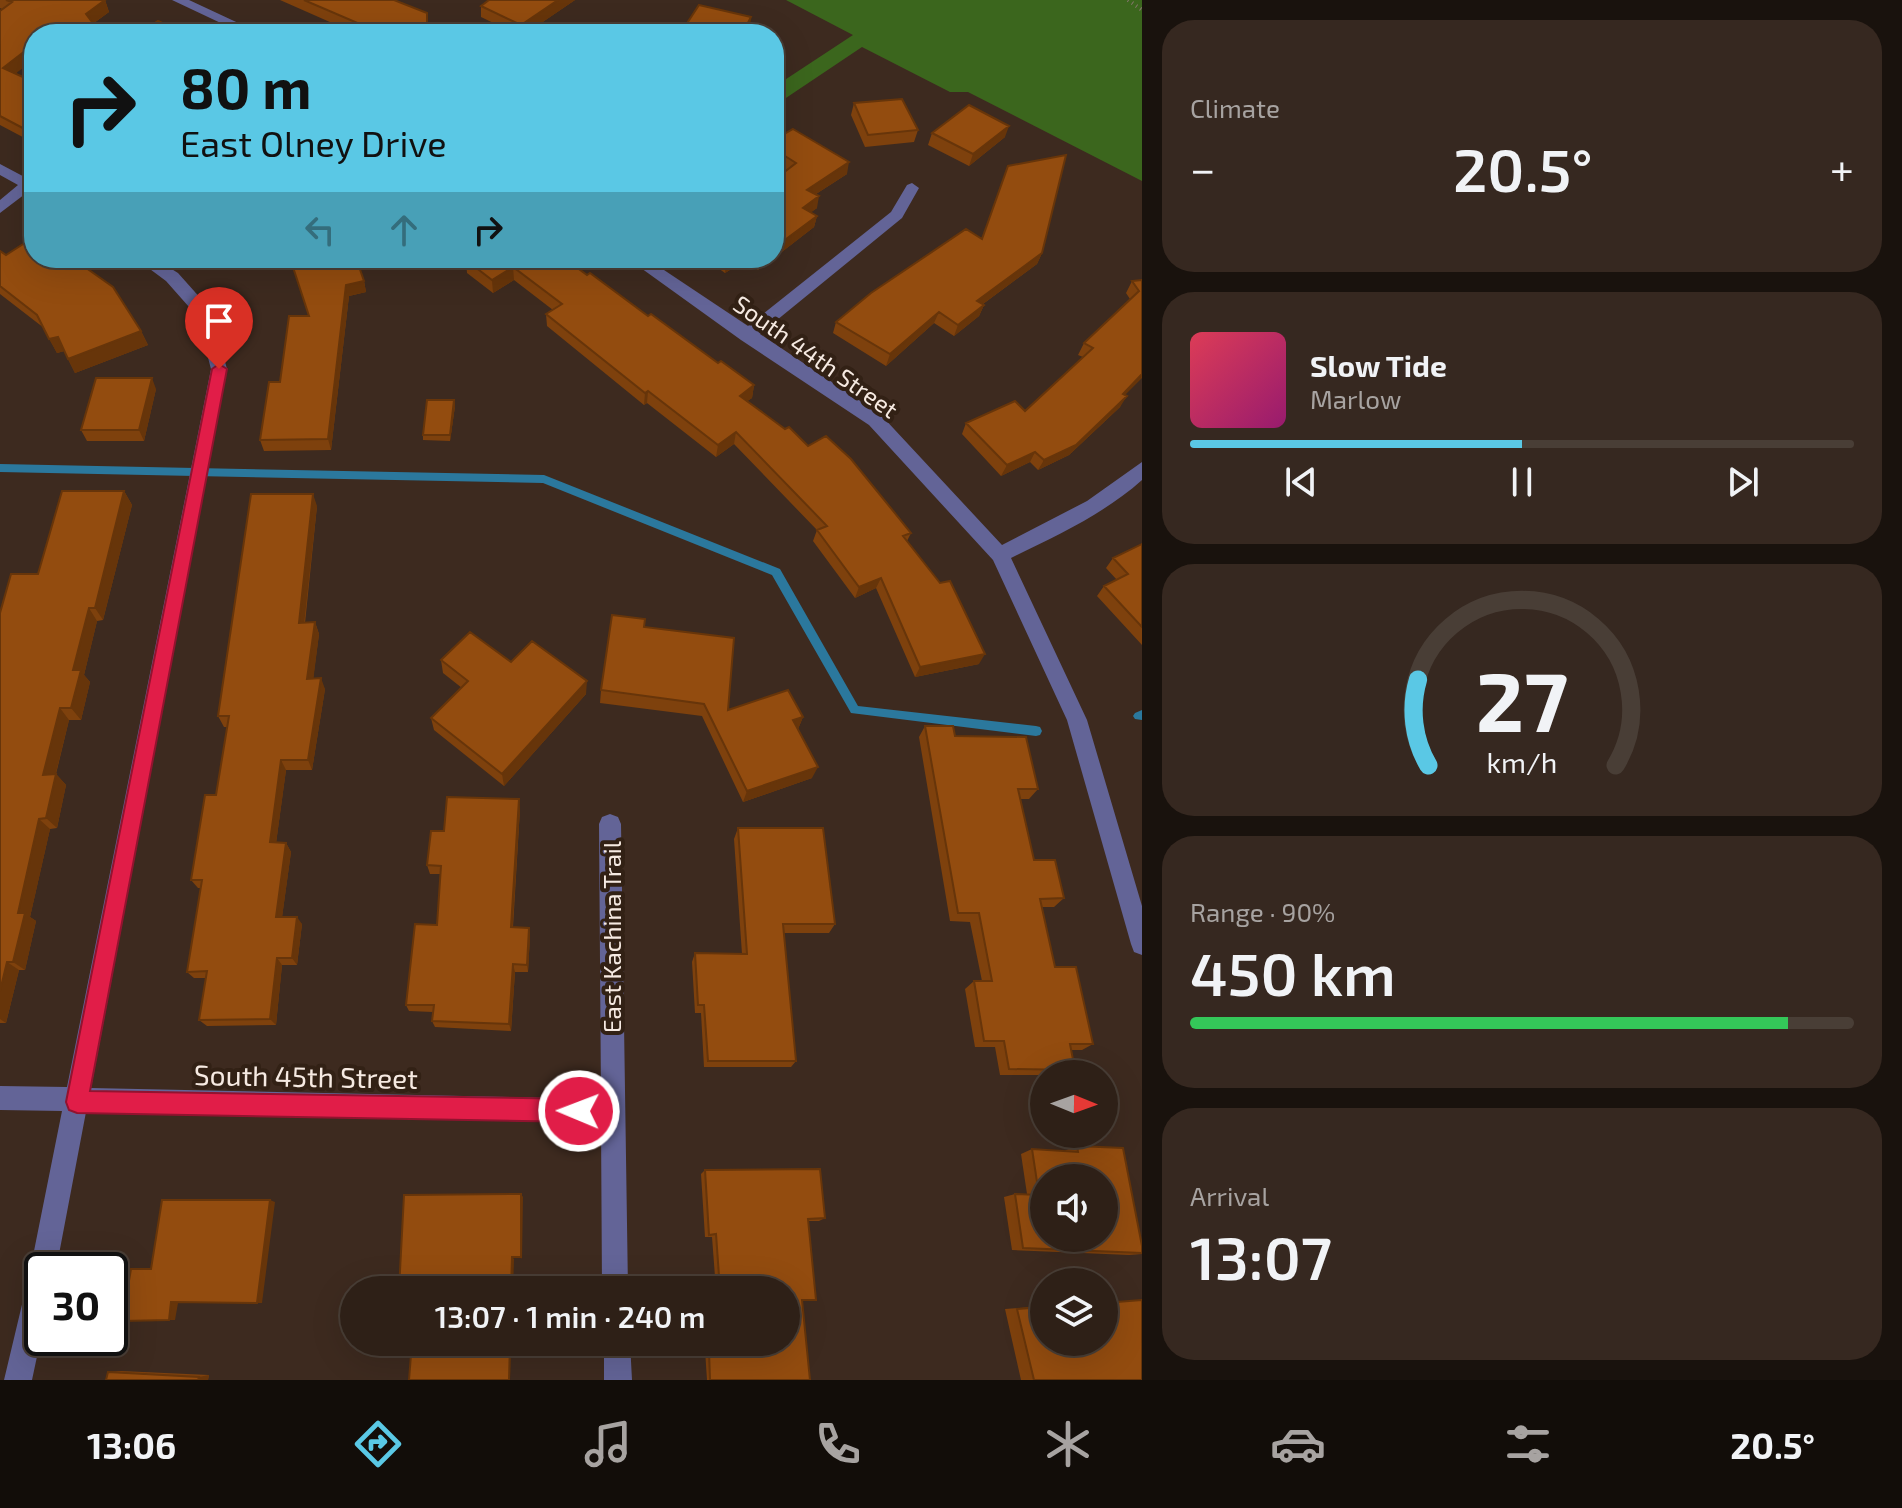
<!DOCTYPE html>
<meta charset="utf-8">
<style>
:root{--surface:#2e2017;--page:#362820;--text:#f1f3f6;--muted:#a7a3a1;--line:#493e36;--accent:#5ac8e5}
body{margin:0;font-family:"Exo 2",sans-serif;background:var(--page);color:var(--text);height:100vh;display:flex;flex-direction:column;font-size:30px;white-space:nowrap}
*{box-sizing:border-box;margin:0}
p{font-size:26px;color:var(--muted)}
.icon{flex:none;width:44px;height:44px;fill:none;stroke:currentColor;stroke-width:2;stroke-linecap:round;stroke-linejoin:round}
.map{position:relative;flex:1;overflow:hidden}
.side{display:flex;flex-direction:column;gap:20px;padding:20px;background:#19120d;width:760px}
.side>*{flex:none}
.hud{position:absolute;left:24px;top:24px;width:760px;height:244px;border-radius:32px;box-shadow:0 8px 32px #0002,0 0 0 2px var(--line);background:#5ac8e5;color:#111;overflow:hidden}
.needle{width:52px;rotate:91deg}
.controls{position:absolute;left:1030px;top:1060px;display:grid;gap:16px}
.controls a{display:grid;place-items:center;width:88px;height:88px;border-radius:50%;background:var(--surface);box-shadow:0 8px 32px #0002,0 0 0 2px var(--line);font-size:40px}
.speed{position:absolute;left:24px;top:1252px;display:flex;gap:16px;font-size:40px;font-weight:700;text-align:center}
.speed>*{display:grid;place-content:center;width:104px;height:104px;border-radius:50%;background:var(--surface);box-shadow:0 8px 32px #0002,0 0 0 2px var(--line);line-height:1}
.speed .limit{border:4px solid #111;border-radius:12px;background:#fff;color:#111}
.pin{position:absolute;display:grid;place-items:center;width:68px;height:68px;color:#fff;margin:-82px -34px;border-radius:50% 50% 50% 0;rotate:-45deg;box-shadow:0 0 8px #0007}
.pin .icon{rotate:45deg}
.me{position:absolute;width:88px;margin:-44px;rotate:271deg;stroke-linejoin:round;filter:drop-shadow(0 0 6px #0008)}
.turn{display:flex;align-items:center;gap:28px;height:168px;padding:0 24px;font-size:36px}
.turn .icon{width:104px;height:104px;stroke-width:2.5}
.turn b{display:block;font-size:56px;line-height:68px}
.lanes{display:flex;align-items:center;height:76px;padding:0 24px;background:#0003;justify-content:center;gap:40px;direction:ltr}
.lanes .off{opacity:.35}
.big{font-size:60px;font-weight:600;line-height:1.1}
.side .tile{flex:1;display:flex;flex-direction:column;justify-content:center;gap:12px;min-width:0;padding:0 28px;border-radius:32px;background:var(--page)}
.side .dial{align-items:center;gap:0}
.dial svg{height:208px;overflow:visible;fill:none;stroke:var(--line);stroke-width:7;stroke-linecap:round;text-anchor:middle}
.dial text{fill:var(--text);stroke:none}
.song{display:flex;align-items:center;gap:24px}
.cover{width:96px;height:96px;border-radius:12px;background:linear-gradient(135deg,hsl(350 70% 55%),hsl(320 70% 35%))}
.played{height:8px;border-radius:4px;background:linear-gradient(90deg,var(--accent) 50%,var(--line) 50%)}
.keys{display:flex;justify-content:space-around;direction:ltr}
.heat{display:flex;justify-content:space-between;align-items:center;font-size:44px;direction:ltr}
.charge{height:12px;border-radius:6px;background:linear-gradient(90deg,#34c759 90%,var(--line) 0)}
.trip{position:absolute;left:340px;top:1276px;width:460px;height:80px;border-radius:40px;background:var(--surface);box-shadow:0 8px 32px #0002,0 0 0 2px var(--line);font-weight:600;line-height:80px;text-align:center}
.tabs{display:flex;height:128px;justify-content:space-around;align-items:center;background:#120d09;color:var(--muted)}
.tabs .icon{width:56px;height:56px}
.tabs .on{color:var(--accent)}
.tabs b{font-size:36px;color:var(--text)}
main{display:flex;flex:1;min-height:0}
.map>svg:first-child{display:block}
.green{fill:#3b661d}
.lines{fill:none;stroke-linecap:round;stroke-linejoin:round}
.stream{fill:#2b789d;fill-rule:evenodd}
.path{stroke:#85756b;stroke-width:4;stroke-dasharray:1 4;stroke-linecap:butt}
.street{fill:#636497;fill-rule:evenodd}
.wall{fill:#7e410d}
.shaded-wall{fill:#67350a}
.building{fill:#934c0f;stroke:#67350a;stroke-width:2;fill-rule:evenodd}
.route{fill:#e11d48;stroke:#92132f;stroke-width:2}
.labels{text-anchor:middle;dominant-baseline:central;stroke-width:8;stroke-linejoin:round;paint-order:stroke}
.street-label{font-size:24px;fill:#f6eae2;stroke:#322115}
.near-street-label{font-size:28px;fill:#f6eae2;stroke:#322115}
</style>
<main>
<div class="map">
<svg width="1142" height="1380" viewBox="0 0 1142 1380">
<rect width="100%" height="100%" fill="#3d2a1f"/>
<!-- green -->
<path class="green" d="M786 0H1142V181L968 92H950L862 47 774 106V87L853 35Z"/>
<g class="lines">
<!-- stream -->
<path class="stream" d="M0 464 544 475 780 569 858 706 1036 726 1040 727 1042 731 1040 735 1036 736 851 713 772 575 543 483 0 472Z
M1142 710V720L1135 719 1133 716 1135 713Z"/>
<!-- path -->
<path class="path" d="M1128 0 1142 10"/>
<!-- street -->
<path class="street" d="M172 0H189L262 34H244Z
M615 26H625V34H611Z
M0 164 34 182V193L29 191 0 213V200L18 185 0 175Z
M912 183 919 188 902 218 760 334 881 415 1002 545 1087 501 1142 462V480C1104 514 1056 536 1011 558L1087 720 1142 906V955L1134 952 1131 944 1067 720 993 560 869 425 741 340 627 258H646L748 326 891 212 907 185Z
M135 258H154L178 273 211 310 227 369 91 1088 601 1099 599 824 602 817 610 814 618 817 621 824 628 1290H602L601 1123 86 1112 56 1270H42V1333L32 1380H4L30 1271 62 1111 0 1110V1086L67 1087 211 369 197 316 166 281Z
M604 1342H630L632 1380H604Z"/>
</g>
<!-- wall -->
<path class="wall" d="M0 0H105L109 12 94 23 101 34H34L16 74 34 82V143L0 125V11L2 9 0 8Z
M280 0H394L427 13 428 34H357Z
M575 0 525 34H516L481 17V6Z
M854 103 918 130 914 142 865 147 851 115Z
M932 133 1005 137 969 166 928 145Z
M774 140 847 174 816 194 817 208 811 212 817 216 814 227 774 258V180L787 170 774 162Z
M982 239 1042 253 1037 264 983 304 984 305 979 316 954 336 934 323 886 366 833 333 836 322Z
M0 251 141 331 148 345 75 373 64 351 57 353 44 328 0 294Z
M290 258H356L364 281 366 292 349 296 331 450 264 451 260 440 280 382 309 316Z
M704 258H774L758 270 744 261 725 273Z
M466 260 587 275 718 363 754 385 752 398 747 401 808 446 911 533 907 541 979 664 915 677 876 588 855 598 813 541 817 530 734 444 716 457 647 403 644 405 547 326 546 314 553 310 514 280 493 293 467 273Z
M1142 280 1125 395 1120 407 1069 455 1038 470 1030 462 1001 476 962 434 966 423 1025 411 1083 357 1078 355 1084 343 1130 299 1126 293 1132 281Z
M156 389 144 441H87L81 430Z
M454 400 455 406 450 441 423 440V435Z
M124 491 132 505 103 620 97 621 84 675 90 682 81 720H69L56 774 66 785 57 828 50 829 30 917 36 921 25 970H19L6 1023H0V613Z
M317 506 305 623 315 622 319 634 313 679 325 689 312 770H286L276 843H286L291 852 282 917 302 924 297 965H282L276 1025 207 1026 199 1020 206 978H194L187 972 201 888H198L191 880 216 795 228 727H224L218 716Z
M1142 544V645L1097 596 1104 586 1117 580 1106 568 1113 558Z
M644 627 728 710 803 717 798 729 812 778 743 802 702 716 600 703 601 690Z
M441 660 511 662 586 694 504 786 434 730 431 718 462 688 443 673Z
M925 726 955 736 1038 789 1029 799H1020L1034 860 1064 898 1054 907H1042L1055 967 1093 1044 1082 1050H1071L1075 1070 1067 1074H1044V1075H1000L995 1047H975L965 989 974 981H982L970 922 950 921 919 737Z
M520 809 513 927 529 928 530 936 528 972H515L511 1031 435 1027 432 1021 433 1012 409 1011 406 1005 437 925 441 874H430L427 865 444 831Z
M738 828 835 924 829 933H784L796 1061 791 1067H704L701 1013H695L692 962 695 953 742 954 734 839Z
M1077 1146 1142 1254 1129 1255 1012 1250 1004 1197 1015 1194H1027L1021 1154 1032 1149 1064 1151Z
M705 1170 825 1218 819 1221H808L816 1300 802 1301 810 1380H707L705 1350H720L719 1342H786V1290H716L712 1237H705L701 1174Z
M1044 1306 1142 1380H1021L1005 1309Z
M121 1371 209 1375 208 1380H106L108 1372Z"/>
<!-- shaded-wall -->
<path class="shaded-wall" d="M105 0 109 12 91 25 86 14Z
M558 0H575L525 34H521V25Z
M427 13 428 34H420Z
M751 17 750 29 747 34H742Z
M34 44V60L8 79 3 68Z
M1009 126 1005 137 969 166 973 154Z
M849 162 847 174 805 201 807 190Z
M819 196 817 208 801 220 803 208Z
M817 216 814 227 774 258V248Z
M1042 253 1037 264 972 312 977 301Z
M732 258H744V261L725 273 726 261Z
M761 258H774L758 270Z
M513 267 514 280 493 293 492 280Z
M364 281 366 292 349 296 331 450 328 439 346 285Z
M984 305 979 316 954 336 958 325Z
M939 312 934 323 886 366 890 354Z
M141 331 148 345 75 373 68 359Z
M58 337 65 351 57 353 49 339Z
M1142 374V378L1116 404 1123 394Z
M152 378 156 389 144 441 139 430Z
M754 385 752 398 738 408 740 396Z
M648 391 647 403 644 405 645 393Z
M1127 396 1120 407 1069 455 1038 470 1044 460Z
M454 400 455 406 450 441V435Z
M736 432 734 444 716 457 718 445Z
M1035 452 1030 462 1001 476 1007 465Z
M124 491 132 505 103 620 95 608Z
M313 494 317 506 303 634 299 623Z
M881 578 876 588 855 598 859 587Z
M89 608 97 621 84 675 90 682 81 720 71 708 73 670Z
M315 622 319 634 312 690 307 679Z
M985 654 979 664 915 677 920 667Z
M321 678 325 689 312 770 308 760Z
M587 681 586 694 504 786 502 774Z
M60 708 69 720 53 785 43 775Z
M803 717 798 729 793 720Z
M281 760 286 770 275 851 270 842Z
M818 767 812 778 743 802 747 791Z
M56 774 66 785 57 828 46 818Z
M519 799 520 809 512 935 511 927Z
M39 819 50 829 30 917 36 921 25 970 13 962 18 913Z
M286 843 291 852 281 925 276 917Z
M297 917 302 924 297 965 292 958Z
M529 928 530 936 528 972 527 965Z
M277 958 282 965 276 1025 270 1019Z
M7 962 19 970 6 1023 0 1019V991Z
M513 964 515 972 511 1031 509 1024Z
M521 1194 523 1197 522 1259 521 1257Z
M270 1200 275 1202 262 1303H257Z
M512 1257 514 1259 513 1290H511Z
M171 1302 178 1303 175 1320H169Z
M510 1342H511L510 1380H509Z
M209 1375 208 1380H198L199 1377Z"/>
<!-- building -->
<path class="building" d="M6 0H105L86 14 101 34H70L54 29 48 34H34V44L3 68 34 82V134L0 116V11L12 2Z
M304 0H394L427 13V29L420 34H383Z
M489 0H558L521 25 481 6Z
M699 5 751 17 742 34H680Z
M158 21 186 34H138Z
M902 99 918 130 868 135 854 103Z
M969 105 1009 126 973 154 932 133Z
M793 129 849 162 807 190 819 196 803 208 817 216 774 248V180L796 163 774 149V140Z
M1066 155 1042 253 977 301 984 305 958 325 939 312 890 354 836 322 871 293 966 229 982 239 1008 166Z
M34 237V258H72L113 287 141 331 68 359 58 337 49 339 37 315 0 286V251L6 255Z
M290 258H356L364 281 346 285 328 439 260 440 269 382H280L289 316H309Z
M470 258H564L587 275 590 273 648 316 651 314 718 363 721 361 754 385 740 396 785 429 789 427 808 446 826 436 851 459 911 533 903 536 940 583 950 581 985 654 920 667 881 578 859 587 817 530 827 526 736 432 718 445 648 391 645 393 546 314 562 304 513 267 492 280 466 260Z
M1142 280V374L1123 394 1127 396 1076 445 1044 460 1035 452 1007 465 966 423 1015 401 1025 411 1093 348 1084 343 1139 291 1132 281Z
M96 378H152L139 430H81Z
M427 400H454L450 435H423Z
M62 491H124L95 608H89L73 670H81L71 708H60L43 775 56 774 46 818 39 819 18 913H25L13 962H7L0 991V613L11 574H38Z
M251 494H313L299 623 315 622 307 679 321 678 308 760H281L270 842 286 843 276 917H297L292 958H277L270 1019 199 1020 207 971 187 972 202 880H191L205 795H216L229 716H218Z
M1142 544V627L1104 586 1128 574 1113 558Z
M612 615 645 619 644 627 734 638 728 710 788 690 803 717 793 720 818 767 747 791 704 704 601 690Z
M470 632 511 662 532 641 587 681 502 774 431 718 468 681 441 660Z
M925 726H953L955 736 1026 737 1038 789H1018L1034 860H1055L1064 898 1040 899 1055 967H1076L1093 1044H1070L1075 1070 1009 1069 1004 1041H984L974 981H992L979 913H958Z
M447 797 519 799 511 927 529 928 527 965 513 964 509 1024 432 1021 434 1005H406L415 924 437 925 441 866 427 865 431 831H444Z
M738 828H823L835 924H783L796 1061H708L704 1005H698L695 953 747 954Z
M1077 1146 1123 1148 1142 1246V1253L1023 1248 1015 1194 1039 1195 1032 1149 1078 1152ZM1044 1178H1104V1238H1044Z
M820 1169 825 1218 808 1219 816 1300H802L810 1380H710L709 1351H724L723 1342H786V1290H720L716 1234 709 1235 705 1170Z
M521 1194V1257H512L511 1290H399L404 1195Z
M162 1200H270L257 1303 171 1302 169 1320 122 1321 131 1269H151Z
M1142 1300V1380H1034L1017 1309 1044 1307V1342H1104V1303Z
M412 1342H510L509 1380H409Z
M108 1372 199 1377 198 1380H106Z"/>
<!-- route -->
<path class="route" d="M219 364 227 369 90 1091 579 1099 587 1103 591 1111 587 1118 579 1122 77 1113 69 1110 66 1102 212 369Z"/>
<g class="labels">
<!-- street labels -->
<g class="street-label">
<text transform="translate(816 356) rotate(35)">South 44th Street</text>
<text transform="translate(611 937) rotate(-90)">East Kachina Trail</text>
</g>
<!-- near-street labels -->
<g class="near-street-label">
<text transform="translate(306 1076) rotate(1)">South 45th Street</text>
</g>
</g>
</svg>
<div class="controls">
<a><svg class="needle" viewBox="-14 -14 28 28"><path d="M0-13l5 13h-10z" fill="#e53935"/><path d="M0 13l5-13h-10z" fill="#a7a3a1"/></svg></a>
<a><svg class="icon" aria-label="sound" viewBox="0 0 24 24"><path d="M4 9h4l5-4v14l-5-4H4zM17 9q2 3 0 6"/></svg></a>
<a><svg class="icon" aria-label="layers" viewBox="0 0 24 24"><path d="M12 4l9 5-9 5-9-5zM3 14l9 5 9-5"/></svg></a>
</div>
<div class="speed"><div class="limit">30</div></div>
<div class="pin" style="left:219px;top:369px;background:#d93025"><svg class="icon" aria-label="arrive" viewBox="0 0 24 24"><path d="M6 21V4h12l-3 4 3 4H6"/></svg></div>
<svg class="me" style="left:579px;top:1111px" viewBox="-20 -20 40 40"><circle r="17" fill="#e11d48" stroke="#fff" stroke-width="3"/><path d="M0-11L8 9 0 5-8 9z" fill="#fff"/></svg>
<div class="trip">13:07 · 1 min · 240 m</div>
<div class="hud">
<div class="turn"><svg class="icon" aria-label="right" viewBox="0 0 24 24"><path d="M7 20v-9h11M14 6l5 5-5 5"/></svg><div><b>80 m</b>East Olney Drive</div></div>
<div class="lanes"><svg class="icon off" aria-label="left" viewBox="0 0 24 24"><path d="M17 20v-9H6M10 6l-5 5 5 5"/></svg><svg class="icon off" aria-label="ahead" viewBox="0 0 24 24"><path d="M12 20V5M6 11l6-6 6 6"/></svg><svg class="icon" aria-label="right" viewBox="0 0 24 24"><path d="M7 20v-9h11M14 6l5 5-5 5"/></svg></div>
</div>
</div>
<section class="side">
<div class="tile"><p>Climate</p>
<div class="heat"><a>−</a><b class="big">20.5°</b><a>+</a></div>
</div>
<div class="tile">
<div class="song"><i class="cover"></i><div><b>Slow Tide</b><p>Marlow</p></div></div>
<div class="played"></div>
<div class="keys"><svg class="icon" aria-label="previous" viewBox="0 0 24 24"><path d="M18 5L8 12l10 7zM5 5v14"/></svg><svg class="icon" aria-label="pause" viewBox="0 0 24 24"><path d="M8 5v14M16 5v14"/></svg><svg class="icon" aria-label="next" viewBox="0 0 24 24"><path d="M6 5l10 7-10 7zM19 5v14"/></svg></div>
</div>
<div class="tile dial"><svg viewBox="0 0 100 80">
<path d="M14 69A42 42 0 1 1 86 69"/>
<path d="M14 69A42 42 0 0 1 10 36" stroke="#5ac8e5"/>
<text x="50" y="56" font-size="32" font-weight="700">27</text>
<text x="50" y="72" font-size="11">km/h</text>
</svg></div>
<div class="tile"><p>Range · 90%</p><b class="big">450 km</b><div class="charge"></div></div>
<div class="tile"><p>Arrival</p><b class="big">13:07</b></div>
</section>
</main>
<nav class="tabs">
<b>13:06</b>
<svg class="icon on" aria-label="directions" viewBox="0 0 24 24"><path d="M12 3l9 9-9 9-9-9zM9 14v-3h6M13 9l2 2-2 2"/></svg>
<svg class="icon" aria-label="music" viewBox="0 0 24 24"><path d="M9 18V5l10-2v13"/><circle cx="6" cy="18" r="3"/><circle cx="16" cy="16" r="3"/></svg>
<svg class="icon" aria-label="phone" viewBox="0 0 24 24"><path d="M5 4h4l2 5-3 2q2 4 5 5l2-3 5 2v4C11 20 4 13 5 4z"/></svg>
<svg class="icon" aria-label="climate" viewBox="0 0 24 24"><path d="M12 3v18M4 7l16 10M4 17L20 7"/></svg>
<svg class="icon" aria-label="car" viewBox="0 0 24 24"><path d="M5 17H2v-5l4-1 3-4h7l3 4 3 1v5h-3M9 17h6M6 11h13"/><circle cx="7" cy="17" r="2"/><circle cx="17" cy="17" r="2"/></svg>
<svg class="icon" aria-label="filters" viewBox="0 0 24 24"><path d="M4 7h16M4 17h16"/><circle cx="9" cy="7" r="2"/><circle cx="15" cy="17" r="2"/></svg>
<b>20.5°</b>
</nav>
